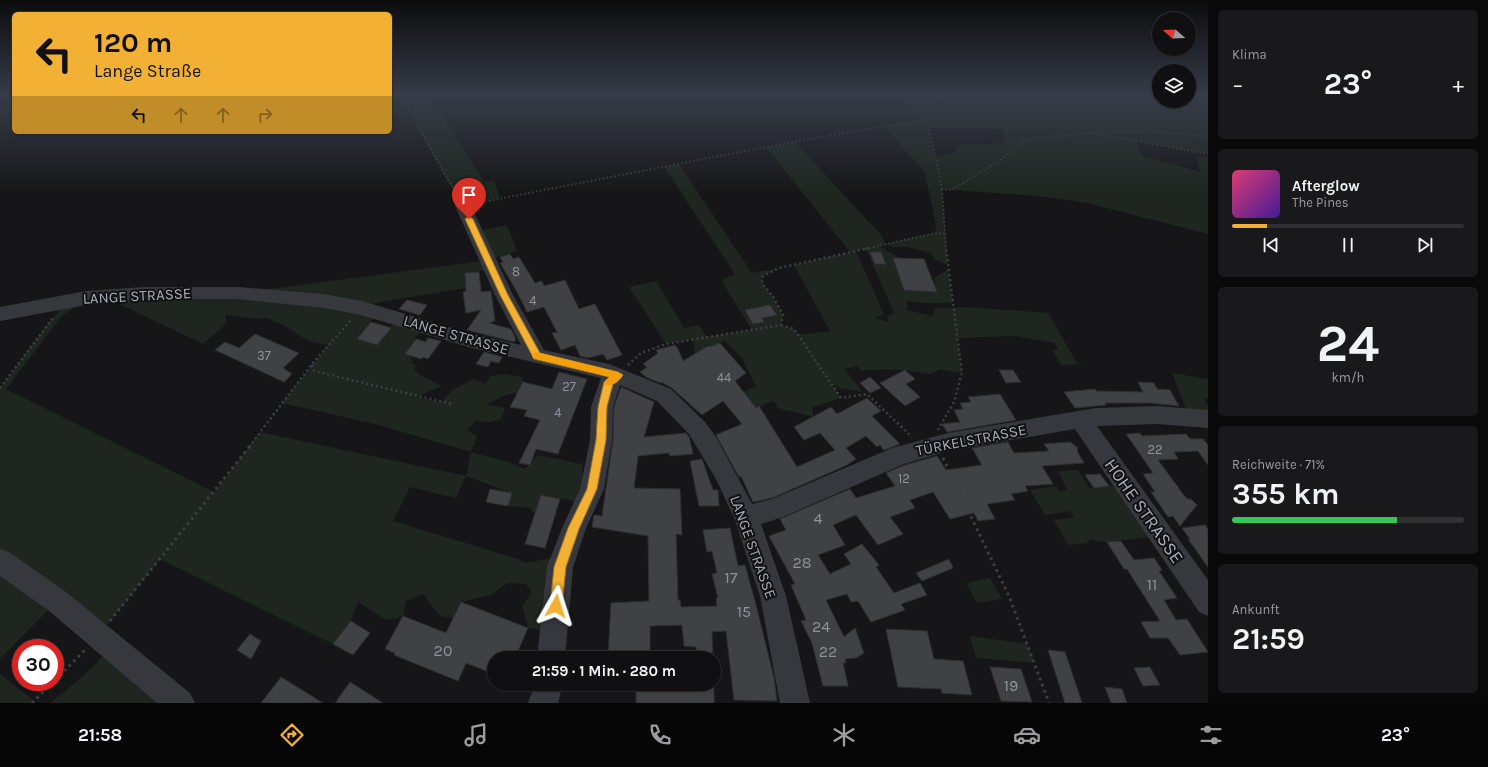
<!DOCTYPE html>
<html lang="de">
<meta charset="utf-8">
<style>
:root{--surface:#101012;--page:#19191b;--text:#f1f3f6;--muted:#9c9d9f;--line:#303032;--accent:#f2b134}
body{margin:0;font-family:Karla,sans-serif;background:var(--page);color:var(--text);height:100vh;display:flex;flex-direction:column;font-size:15px;white-space:nowrap}
*{box-sizing:border-box;margin:0}
p{font-size:13px;color:var(--muted)}
.icon{flex:none;width:22px;height:22px;fill:none;stroke:currentColor;stroke-width:2;stroke-linecap:round;stroke-linejoin:round}
.map{position:relative;flex:1;overflow:hidden}
.details{display:flex;flex-direction:column;gap:10px;padding:10px;background:#09090a;width:280px}
.details>*{flex:none}
.hud{position:absolute;left:12px;top:12px;width:380px;height:122px;border-radius:6px;box-shadow:0 1px 3px #0004,0 0 0 1px var(--line);background:#f2b134;color:#111;overflow:hidden}
.needle{width:26px;rotate:289deg}
.controls{position:absolute;left:1152px;top:12px;display:grid;gap:8px}
.controls a{display:grid;place-items:center;width:44px;height:44px;border-radius:50%;background:var(--surface);box-shadow:0 1px 3px #0004,0 0 0 1px var(--line);font-size:20px}
.speed{position:absolute;left:12px;top:639px;display:flex;gap:8px;font-size:20px;font-weight:700;text-align:center}
.speed>*{display:grid;place-content:center;width:52px;height:52px;border-radius:50%;background:var(--surface);box-shadow:0 1px 3px #0004,0 0 0 1px var(--line);line-height:1}
.speed .limit{border:6px solid #d22;background:#fff;color:#111}
.pin{position:absolute;display:grid;place-items:center;width:34px;height:34px;color:#fff;margin:-41px -17px;border-radius:50% 50% 50% 0;rotate:-45deg;box-shadow:0 0 4px #0007}
.pin .icon{rotate:45deg}
.me{position:absolute;width:44px;margin:-22px;rotate:6deg;stroke-linejoin:round;filter:drop-shadow(0 0 3px #0008)}
.turn{display:flex;align-items:center;gap:14px;height:84px;padding:0 16px;font-size:18px}
.turn .icon{width:52px;height:52px;stroke-width:2.5}
.turn b{display:block;font-size:28px;line-height:34px}
.lanes{display:flex;align-items:center;height:38px;padding:0 16px;background:#0003;justify-content:center;gap:20px;direction:ltr}
.lanes .off{opacity:.35}
.big{font-size:30px;font-weight:700;line-height:1.1}
.details .tile{flex:1;display:flex;flex-direction:column;justify-content:center;gap:6px;min-width:0;padding:0 14px;border-radius:6px;background:var(--page)}
.details .dial{align-items:center;gap:0}
.dial b{font-size:52px;line-height:1}
.song{display:flex;align-items:center;gap:12px}
.cover{width:48px;height:48px;border-radius:6px;background:linear-gradient(135deg,hsl(340 70% 55%),hsl(260 70% 35%))}
.played{height:4px;border-radius:2px;background:linear-gradient(90deg,var(--accent) 15%,var(--line) 15%)}
.keys{display:flex;justify-content:space-around;direction:ltr}
.heat{display:flex;justify-content:space-between;align-items:center;font-size:22px;direction:ltr}
.charge{height:6px;border-radius:3px;background:linear-gradient(90deg,#34c759 71%,var(--line) 0)}
.trip{position:absolute;left:487px;top:651px;width:234px;height:40px;border-radius:20px;background:var(--surface);box-shadow:0 1px 3px #0004,0 0 0 1px var(--line);font-weight:700;line-height:40px;text-align:center}
.dock{display:flex;height:64px;justify-content:space-around;align-items:center;background:#060607;color:var(--muted)}
.dock .icon{width:28px;height:28px}
.dock .on{color:var(--accent)}
.dock b{font-size:18px;color:var(--text)}
main{display:flex;flex:1;min-height:0}
.map>svg:first-child{display:block}
.green{fill:#1e261f;fill-rule:evenodd}
.building{fill:#404145;stroke:#303034}
.lines{fill:none;stroke-linecap:round;stroke-linejoin:round}
.path-far2{stroke:#3d3f44;stroke-width:2;stroke-dasharray:1.5 2.5;stroke-linecap:butt}
.path-far1{stroke:#3d3f44;stroke-width:2.5;stroke-dasharray:2 3;stroke-linecap:butt}
.path{stroke:#3d3f44;stroke-width:3;stroke-dasharray:2.5 4;stroke-linecap:butt}
.minor{fill:#37383d;fill-rule:evenodd}
.route{fill:#f2b134;stroke:#9d7322}
.slow{fill:#f59e0b}
.labels{text-anchor:middle;dominant-baseline:central;stroke-width:4;stroke-linejoin:round;paint-order:stroke}
.number-label{font-size:13px;fill:#8e929b}
.street-label{font-size:15px;fill:#a8adb8;stroke:#111113}
.near-number-label{font-size:16px;fill:#8e929b}
.near-street-label{font-size:18px;fill:#a8adb8;stroke:#111113}
</style>
<main>
<div class="map">
<svg width="1208" height="703" viewBox="0 0 1208 703">
<rect width="100%" height="100%" fill="#161618"/>
<!-- green -->
<path class="green" d="M401 96H432L439 110 484 182 494 180 500 198 463 206 444 175Z
M898 96H1159V101H1189V96H1208V154L1136 141 1142 156 1200 172 1197 157H1208V234L1087 203 1046 197 942 189 948 265 934 259 931 253 908 247H893L885 244 879 246 900 258H893L904 290 936 292 934 278 948 269 953 303H922L907 301V310L933 316 935 308 968 307 1048 313 1077 363 1086 364 1061 365 1052 350H1058L1055 343 1015 336 957 338 962 373 940 369 931 374C905 370 888 368 861 371L857 366 844 369 863 392 839 388 831 383 841 398 813 407V417L778 408 773 401 756 408 743 392 756 386 742 358 725 341 720 343 723 354 713 345 709 347 708 346 695 354 693 339 666 344 629 287 656 281 684 328 699 325 707 337 752 330 721 280 735 274 664 167 679 164 752 273 779 268 763 276 762 283 774 298 783 315 781 325 794 329 798 335 830 331 794 265 850 252 766 147 795 142 882 236 885 244 935 233 936 226 925 173 884 126 917 121 905 103ZM929 128 1003 129 1005 143 956 145 957 151 935 159ZM866 249 894 313 887 316 889 322 875 318 884 314 856 251Z
M507 225 517 251 488 260V270L465 273 466 288 381 302 362 308 376 313 371 322 357 339 377 345 396 319 423 327 405 354 412 357 411 359 413 360 411 363 417 365 413 369 422 376 442 386 416 397 441 402 454 389 473 379 485 384 490 376 504 374 522 377 523 382 518 393 509 394 487 404 505 408 501 419 490 422 476 421 467 430 477 436 471 452 508 462 524 469C531 465 532 459 538 455L582 464V475L595 477 586 503 542 495 535 516 531 508 508 506 512 493 466 476 456 498 410 487 393 521 518 559 526 563 551 558 554 632 528 628 522 606 532 593 526 584 507 583 491 595 461 602 454 618 440 616 423 594 406 601 403 616 386 620 358 602 351 621 333 644 160 559 99 635 57 601 0 659V388L49 322 60 310 76 300 238 293 475 262 488 260 475 232ZM113 301 203 344 227 323 225 315 259 319 267 318 283 325 310 342 328 345 282 403 375 424 471 452 466 476 260 432 214 492 6 389 60 318 73 308 86 303Z
M1172 373 1208 379V399H1204L1208 405V419L1189 417Z
M1078 470 1089 488 1126 485 1161 536 1107 542 1087 540 1089 543 1068 545 1054 520 1074 518 1070 511 1045 515 1030 490 1056 486 1059 491 1067 490 1058 471Z
M990 578 1002 599 977 603 966 583Z
M970 636 1027 644 1035 663 976 658Z
M113 647 180 703H50L81 678Z
M0 674 34 701 35 703H0Z"/>
<!-- building -->
<path class="building" d="M870 252H881L886 264H875Z
M510 254 513 259 519 257 535 283 542 281 544 286 565 280 579 309 595 304 622 355 607 360 603 354 588 358 580 356 575 345 561 350 552 333 557 332 544 307 527 312 517 292 500 263 503 262 500 257Z
M893 258 924 259 937 292 904 290Z
M479 272 481 292 491 291 495 321 489 323 511 329 516 339 514 342 467 330 481 310 466 313 463 292 466 291 465 273Z
M407 300 427 305 420 315 399 309Z
M770 305 777 315 762 318 764 322 753 324 745 310Z
M371 322 391 328 377 345 357 339Z
M255 334 299 353 283 368 292 374 284 382 215 350 225 342 239 348Z
M428 338 441 341 428 359 423 357 421 359 405 354 416 339 426 342Z
M720 343 746 373 735 381 756 408 759 406 797 467 835 450 820 433 804 440 794 427 831 407 837 414 867 398 881 411 872 416 900 444 884 450 880 445 877 447 866 436 846 448 856 459 847 465 772 498 753 502 741 476 739 477 716 435 742 424 723 401 702 415 672 388 661 382 660 383 646 377 640 372 647 367 643 364 658 353 656 350 675 345 678 349 683 361 708 346 709 347Z
M484 352 502 357 499 363 491 361 488 367 476 364Z
M905 370 915 379 906 384 920 397 905 406 880 383Z
M999 370H1013L1021 382 1006 383Z
M559 372 587 379 558 454 536 449 530 465 519 463 540 420 524 416 527 410 510 407 523 382 552 389Z
M870 377 881 388 870 393 860 383Z
M1138 382 1154 383 1157 389 1170 390 1179 406 1151 403H1105L1106 405 1075 408 1064 392 1095 389 1096 391 1143 392Z
M621 387 654 402 644 437 686 433 689 437 693 454 670 456 669 453 638 456 634 488 680 489 682 535 676 534 678 600H680L681 607 717 606 716 598H718L712 574 717 573 712 551 707 552 703 530 730 528 738 566 745 565 755 601 774 678 777 701 734 700 726 631 712 632 713 658H697L696 647 684 646 682 625 650 626V658H608L611 603 649 601 648 536 592 527 594 515 602 516 613 440 614 407Z
M1000 394 1016 420 947 432 942 424 960 422 954 410 963 409 960 403 971 402 968 397Z
M1140 433 1142 436 1186 434 1190 439H1203L1208 445V465L1198 451 1174 452 1178 459 1158 460 1186 498 1192 500 1197 505 1180 526 1173 516 1168 517 1151 492H1155L1143 474 1153 473 1126 434Z
M1008 442 1014 453 1049 451 1044 444 1070 442 1077 447 1078 453 1084 463 1042 466 1053 484 1025 486 1028 491 1011 494 1015 500 987 504 995 519 978 521 974 513 950 519 933 492 910 500 915 508 890 517 903 534 878 545 856 515 833 525 845 545 818 555 830 574 851 564 844 554 862 544 879 565 876 567 894 593 920 583 927 595 901 604 905 610 871 622 858 601 851 602 847 594 826 600 844 637 855 628 864 653 856 658 845 659 846 663H843L848 686H823L812 643 801 621 806 620 791 585 795 584 769 536 786 530 780 519 850 489 856 498 895 486 886 473 905 465 937 456 946 470 982 465 972 448Z
M702 459 713 490H718L719 506H699L690 461Z
M1100 474 1109 486 1094 488 1085 475Z
M490 489 512 493 508 506 486 502Z
M541 495 560 499 545 548 525 544Z
M1205 525 1208 529V567L1188 539H1190L1182 528Z
M1121 541 1134 560 1154 558 1162 570 1159 571 1177 598 1164 600 1176 620 1187 619 1208 652 1180 655 1168 638H1150L1141 622 1160 621 1127 569H1124L1107 542Z
M949 559 953 568 922 581 916 573Z
M461 602 528 628 515 658H494V674L466 663 458 681 394 655 395 653 385 649 403 616 446 633Z
M351 621 370 633 353 655 333 644Z
M886 629 927 631 934 659 963 661 972 695 942 693 941 689 898 687Z
M250 634 261 641 251 659 237 650Z
M1048 650 1065 652 1082 703H1065Z
M990 667 1021 669 1032 702 1001 701Z
M1150 667 1160 685 1143 686 1134 668Z
M281 677 323 703H261Z
M350 682 383 703H335Z
M636 684H714V703H636Z
M1105 687 1122 689 1127 703H1111Z"/>
<g class="lines">
<!-- path-far2 -->
<path class="path-far2" d="M401 96 457 196
M916 96C932 125 935 157 942 189L951 190 998 162 1022 142 1035 138 1091 133 1208 154
M926 118 943 96
M1095 132 1152 131 1208 136
M942 189 946 249
M477 203 766 147 884 126 927 121
M865 249 935 233 945 234"/>
<!-- path-far1 -->
<path class="path-far1" d="M781 325 794 329 841 398 867 394 912 437
M312 365 314 371 452 404
M628 365 641 353 666 344 781 325 783 315 774 298 762 283 763 276 779 268 870 248
M0 388 53 318
M938 430 954 402 962 373 946 248
M249 447 312 364 352 319"/>
<!-- path -->
<path class="path" d="M943 458 1009 596 1049 703
M110 621 250 446
M55 680 86 649
M32 703 53 682"/>
<!-- minor -->
<path class="minor" d="M463 201 469 202 471 206 513 295 544 350 609 364 671 389 705 422 716 437 752 504 772 499 892 448 948 433 1096 408 1157 406 1208 410V428L1157 424 1097 426 1208 580V616L1199 612 1075 429 948 451 904 464 783 517 761 524 786 596 810 703H780L760 596 735 520 716 479 689 434 657 401 620 385 613 407 612 440 604 489 586 528 573 567 565 658H537L547 567 562 528 580 489 590 440 591 407 601 378 472 348 361 315 324 308 238 299H145L86 305 0 321V307L86 291 145 287H238L324 294 362 301 472 334 521 345 495 295 455 206 457 202Z
M0 549 9 552 66 592 190 693 195 703H157L48 610 0 576Z
M535 684H563L558 703H528Z"/>
</g>
<!-- sky -->
<linearGradient id="sky" x2="0" y2="1"><stop stop-color="#0c0c0d"/><stop offset="0.49" stop-color="#363c48"/><stop offset="1" stop-color="#363c48" stop-opacity="0"/></linearGradient>
<rect width="1208" height="194" fill="url(#sky)"/>
<!-- route -->
<path class="route" d="M469 216 473 219 508 295 540 353 618 372 623 375 613 384 607 407 606 440 597 489 579 529 566 567 562 606 561 610 556 612 552 610 550 606 554 567 568 528 587 489 596 440 598 407 604 382 609 377 534 359 500 295 465 219Z"/>
<!-- slow -->
<path class="slow" d="M536 352 618 372 623 375C620 381 612 387 605 385L604 383 610 377 533 358 532 355Z"/>
<g class="labels">
<!-- number labels -->
<g class="number-label">
<text x="516" y="271">8</text>
<text x="533" y="300">4</text>
<text x="264" y="355">37</text>
<text x="724" y="377">44</text>
<text x="569" y="386">27</text>
<text x="558" y="412">4</text>
<text x="1155" y="449">22</text>
<text x="904" y="478">12</text>
</g>
<!-- street labels -->
<g class="street-label">
<text transform="translate(137 296) rotate(-3)">LANGE STRASSE</text>
<text transform="translate(456 335) rotate(16)">LANGE STRASSE</text>
<text transform="translate(971 440) rotate(-11)">TÜRKELSTRASSE</text>
<text transform="translate(753 547) rotate(70)">LANGE STRASSE</text>
</g>
<!-- near-number labels -->
<g class="near-number-label">
<text x="818" y="518">4</text>
<text x="802" y="562">28</text>
<text x="731" y="577">17</text>
<text x="1152" y="584">11</text>
<text x="744" y="611">15</text>
<text x="821" y="626">24</text>
<text x="443" y="650">20</text>
<text x="828" y="651">22</text>
<text x="1011" y="685">19</text>
</g>
<!-- near-street labels -->
<g class="near-street-label">
<text transform="translate(1144 511) rotate(55)">HOHE STRASSE</text>
</g>
</g>
</svg>
<div class="controls">
<a><svg class="needle" viewBox="-14 -14 28 28"><path d="M0-13l5 13h-10z" fill="#e53935"/><path d="M0 13l5-13h-10z" fill="#9c9d9f"/></svg></a>
<a><svg class="icon" aria-label="layers" viewBox="0 0 24 24"><path d="M12 4l9 5-9 5-9-5zM3 14l9 5 9-5"/></svg></a>
</div>
<div class="speed"><div class="limit">30</div></div>
<div class="pin" style="left:469px;top:219px;background:#d93025"><svg class="icon" aria-label="arrive" viewBox="0 0 24 24"><path d="M6 21V4h12l-3 4 3 4H6"/></svg></div>
<svg class="me" style="left:556px;top:606px" viewBox="-20 -20 40 40"><path d="M0-17L14 15 0 8-14 15z" fill="#f2b134" stroke="#fff" stroke-width="4"/></svg>
<div class="trip">21:59 · 1 Min. · 280 m</div>
<div class="hud">
<div class="turn"><svg class="icon" aria-label="left" viewBox="0 0 24 24"><path d="M17 20v-9H6M10 6l-5 5 5 5"/></svg><div><b>120 m</b>Lange Straße</div></div>
<div class="lanes"><svg class="icon" aria-label="left" viewBox="0 0 24 24"><path d="M17 20v-9H6M10 6l-5 5 5 5"/></svg><svg class="icon off" aria-label="ahead" viewBox="0 0 24 24"><path d="M12 20V5M6 11l6-6 6 6"/></svg><svg class="icon off" aria-label="ahead" viewBox="0 0 24 24"><path d="M12 20V5M6 11l6-6 6 6"/></svg><svg class="icon off" aria-label="right" viewBox="0 0 24 24"><path d="M7 20v-9h11M14 6l5 5-5 5"/></svg></div>
</div>
</div>
<section class="details">
<div class="tile"><p>Klima</p>
<div class="heat"><a>−</a><b class="big">23°</b><a>+</a></div>
</div>
<div class="tile">
<div class="song"><i class="cover"></i><div><b>Afterglow</b><p>The Pines</p></div></div>
<div class="played"></div>
<div class="keys"><svg class="icon" aria-label="previous" viewBox="0 0 24 24"><path d="M18 5L8 12l10 7zM5 5v14"/></svg><svg class="icon" aria-label="pause" viewBox="0 0 24 24"><path d="M8 5v14M16 5v14"/></svg><svg class="icon" aria-label="next" viewBox="0 0 24 24"><path d="M6 5l10 7-10 7zM19 5v14"/></svg></div>
</div>
<div class="tile dial"><b>24</b><p>km/h</p></div>
<div class="tile"><p>Reichweite · 71%</p><b class="big">355 km</b><div class="charge"></div></div>
<div class="tile"><p>Ankunft</p><b class="big">21:59</b></div>
</section>
</main>
<nav class="dock">
<b>21:58</b>
<svg class="icon on" aria-label="directions" viewBox="0 0 24 24"><path d="M12 3l9 9-9 9-9-9zM9 14v-3h6M13 9l2 2-2 2"/></svg>
<svg class="icon" aria-label="music" viewBox="0 0 24 24"><path d="M9 18V5l10-2v13"/><circle cx="6" cy="18" r="3"/><circle cx="16" cy="16" r="3"/></svg>
<svg class="icon" aria-label="phone" viewBox="0 0 24 24"><path d="M5 4h4l2 5-3 2q2 4 5 5l2-3 5 2v4C11 20 4 13 5 4z"/></svg>
<svg class="icon" aria-label="climate" viewBox="0 0 24 24"><path d="M12 3v18M4 7l16 10M4 17L20 7"/></svg>
<svg class="icon" aria-label="car" viewBox="0 0 24 24"><path d="M5 17H2v-5l4-1 3-4h7l3 4 3 1v5h-3M9 17h6M6 11h13"/><circle cx="7" cy="17" r="2"/><circle cx="17" cy="17" r="2"/></svg>
<svg class="icon" aria-label="filters" viewBox="0 0 24 24"><path d="M4 7h16M4 17h16"/><circle cx="9" cy="7" r="2"/><circle cx="15" cy="17" r="2"/></svg>
<b>23°</b>
</nav>
